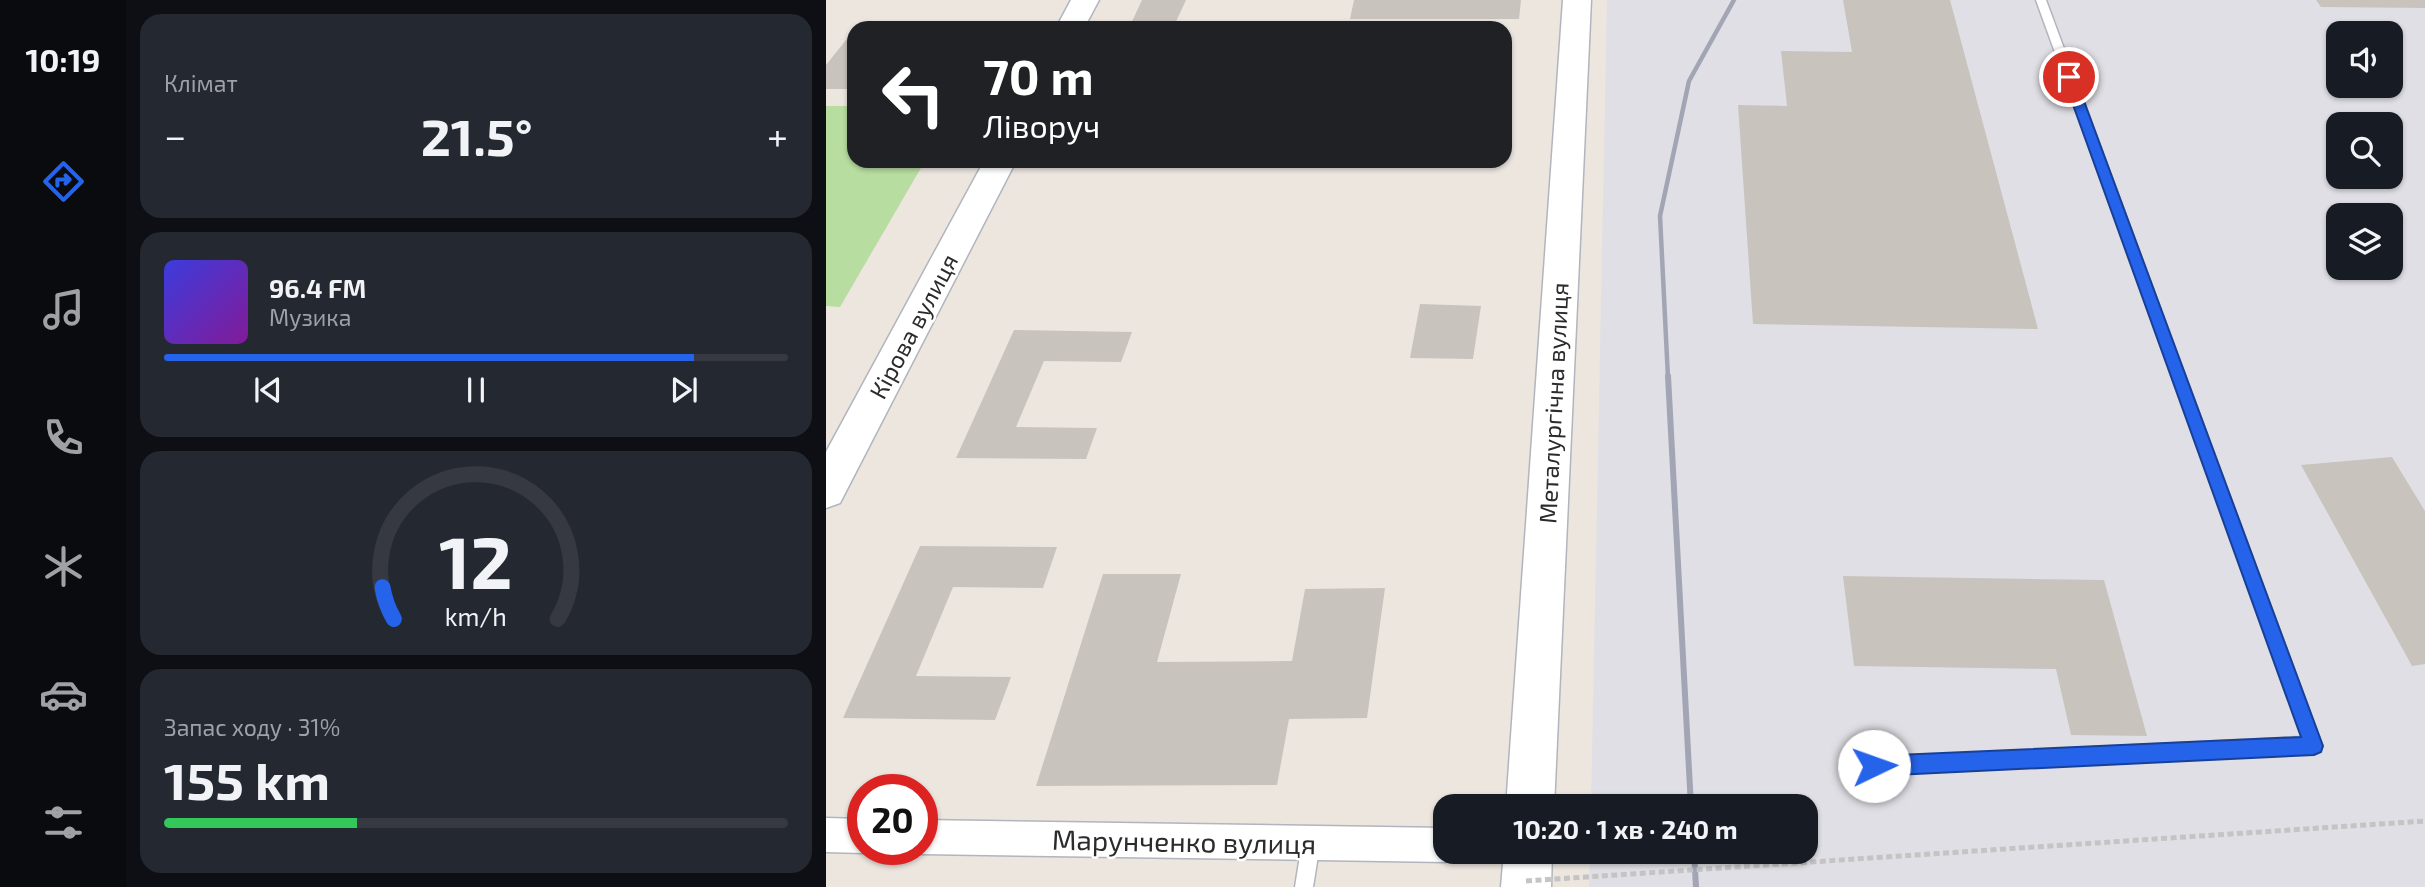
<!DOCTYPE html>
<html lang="uk">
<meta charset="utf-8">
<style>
:root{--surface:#171b24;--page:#242831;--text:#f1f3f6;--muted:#9ea1a6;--line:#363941;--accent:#2563eb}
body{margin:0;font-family:"Exo 2",sans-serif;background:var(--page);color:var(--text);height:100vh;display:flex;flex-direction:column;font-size:26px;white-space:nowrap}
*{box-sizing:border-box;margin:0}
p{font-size:23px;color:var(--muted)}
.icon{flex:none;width:38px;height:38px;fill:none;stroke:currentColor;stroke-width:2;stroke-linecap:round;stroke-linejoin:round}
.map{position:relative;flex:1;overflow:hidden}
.drawer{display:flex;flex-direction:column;gap:14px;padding:14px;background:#0d0f14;width:700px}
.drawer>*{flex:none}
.banner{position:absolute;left:21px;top:21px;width:665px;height:147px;border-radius:21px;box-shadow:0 2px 5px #0004;background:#202124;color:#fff;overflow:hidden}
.tools{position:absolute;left:1500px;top:21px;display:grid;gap:14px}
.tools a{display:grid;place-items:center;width:77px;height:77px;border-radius:14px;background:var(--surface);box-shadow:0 2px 5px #0004;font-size:35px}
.speed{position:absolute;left:21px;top:774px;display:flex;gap:14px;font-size:35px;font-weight:700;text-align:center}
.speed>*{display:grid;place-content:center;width:91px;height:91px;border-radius:50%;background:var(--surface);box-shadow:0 2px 5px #0004;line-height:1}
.speed .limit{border:10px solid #d22;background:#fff;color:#111}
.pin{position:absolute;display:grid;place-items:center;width:60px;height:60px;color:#fff;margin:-30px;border:4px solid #fff;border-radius:50%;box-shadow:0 2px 7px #0007}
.me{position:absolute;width:77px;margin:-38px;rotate:87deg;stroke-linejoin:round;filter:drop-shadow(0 0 5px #0008)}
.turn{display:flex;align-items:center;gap:24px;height:147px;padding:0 21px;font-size:32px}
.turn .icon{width:91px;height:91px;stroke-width:2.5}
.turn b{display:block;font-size:49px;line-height:60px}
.big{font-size:52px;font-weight:700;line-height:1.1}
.drawer .tile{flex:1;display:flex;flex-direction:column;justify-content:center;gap:10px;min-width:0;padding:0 24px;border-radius:21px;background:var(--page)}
.drawer .dial{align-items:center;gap:0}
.dial svg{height:182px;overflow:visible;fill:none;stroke:var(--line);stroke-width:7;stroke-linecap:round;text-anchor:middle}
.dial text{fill:var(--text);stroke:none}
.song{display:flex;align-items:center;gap:21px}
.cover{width:84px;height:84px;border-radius:10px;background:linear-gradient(135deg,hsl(240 70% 55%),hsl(290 70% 35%))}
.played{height:7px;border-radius:4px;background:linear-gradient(90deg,var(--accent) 85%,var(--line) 85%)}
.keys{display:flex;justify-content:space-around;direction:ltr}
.heat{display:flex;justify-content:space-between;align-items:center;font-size:38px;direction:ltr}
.charge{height:10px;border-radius:5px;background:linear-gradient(90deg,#34c759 31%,var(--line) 0)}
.trip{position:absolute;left:607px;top:794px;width:385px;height:70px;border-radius:21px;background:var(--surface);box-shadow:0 2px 5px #0004;font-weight:700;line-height:70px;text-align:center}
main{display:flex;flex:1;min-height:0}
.dock{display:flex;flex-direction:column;width:126px;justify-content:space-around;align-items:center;background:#090b0e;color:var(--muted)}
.dock .icon{width:49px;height:49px}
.dock .current{color:var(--accent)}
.dock b{font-size:32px;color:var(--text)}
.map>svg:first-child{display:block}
.industrial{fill:#e0dfe5;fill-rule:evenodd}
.green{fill:#b8dda0}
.building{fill:#c8c4bd}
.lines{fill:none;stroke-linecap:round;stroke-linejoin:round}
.lane-casing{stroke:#b2b5bd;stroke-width:3}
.street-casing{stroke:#b2b5bd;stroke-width:3}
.secondary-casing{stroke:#b2b5bd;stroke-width:3}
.lane{fill:#fff;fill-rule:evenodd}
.street{fill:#fff;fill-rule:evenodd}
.secondary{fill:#fff;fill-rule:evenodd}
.rail-far1{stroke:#a2a5b4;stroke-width:4.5}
.rail{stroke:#a2a5b4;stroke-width:6}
.path-bridge{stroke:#c4c4c4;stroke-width:5;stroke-dasharray:6 3.5;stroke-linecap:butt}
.route{fill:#2563eb;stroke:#184099;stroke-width:2}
.labels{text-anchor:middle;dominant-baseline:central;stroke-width:5;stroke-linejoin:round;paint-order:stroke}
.street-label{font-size:24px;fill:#2b2b2b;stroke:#fff}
.near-street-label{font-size:28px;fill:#2b2b2b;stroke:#fff}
</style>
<main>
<nav class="dock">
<b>10:19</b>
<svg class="icon current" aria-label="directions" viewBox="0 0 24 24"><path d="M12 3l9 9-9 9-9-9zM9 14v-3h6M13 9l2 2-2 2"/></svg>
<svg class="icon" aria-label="music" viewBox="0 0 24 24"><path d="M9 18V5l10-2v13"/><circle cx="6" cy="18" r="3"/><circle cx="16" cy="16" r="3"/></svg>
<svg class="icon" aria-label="phone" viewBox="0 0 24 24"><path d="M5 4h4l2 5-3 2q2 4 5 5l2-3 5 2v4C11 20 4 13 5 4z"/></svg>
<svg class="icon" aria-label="climate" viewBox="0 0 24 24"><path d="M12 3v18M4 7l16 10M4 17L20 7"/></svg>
<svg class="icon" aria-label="car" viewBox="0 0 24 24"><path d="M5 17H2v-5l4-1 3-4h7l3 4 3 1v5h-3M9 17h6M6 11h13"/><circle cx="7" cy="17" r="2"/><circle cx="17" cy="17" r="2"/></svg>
<svg class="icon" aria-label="filters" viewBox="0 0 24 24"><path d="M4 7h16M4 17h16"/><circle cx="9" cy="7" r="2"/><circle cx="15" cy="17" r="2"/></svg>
</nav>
<section class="drawer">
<div class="tile"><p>Клімат</p>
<div class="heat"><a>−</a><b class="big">21.5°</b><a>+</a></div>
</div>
<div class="tile">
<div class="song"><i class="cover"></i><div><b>96.4 FM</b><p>Музика</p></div></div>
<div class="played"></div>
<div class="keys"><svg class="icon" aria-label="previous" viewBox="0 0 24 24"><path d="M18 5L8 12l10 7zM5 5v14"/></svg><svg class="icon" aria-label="pause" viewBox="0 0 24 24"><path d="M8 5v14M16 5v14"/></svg><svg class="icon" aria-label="next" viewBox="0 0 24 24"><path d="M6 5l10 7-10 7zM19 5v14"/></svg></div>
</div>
<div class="tile dial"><svg viewBox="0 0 100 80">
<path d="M14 69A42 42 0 1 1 86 69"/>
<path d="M14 69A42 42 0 0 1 9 55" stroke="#2563eb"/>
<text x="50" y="56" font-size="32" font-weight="700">12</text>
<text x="50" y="72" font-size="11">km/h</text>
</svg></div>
<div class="tile"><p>Запас ходу · 31%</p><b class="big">155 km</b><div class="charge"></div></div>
</section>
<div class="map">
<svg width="1599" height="887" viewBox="0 0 1599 887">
<rect width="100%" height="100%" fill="#ece6df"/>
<!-- industrial -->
<path class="industrial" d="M781 0H1599V887H763L764 852H980V807H765ZM1512 33H1564V86H1512ZM1512 124H1564V177H1512ZM1512 215H1564V268H1512Z"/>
<!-- green -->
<path class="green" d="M0 106H28V161H99L14 307 0 306Z"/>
<!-- building -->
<path class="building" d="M316 0H360L347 28H303Z
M528 0H695L693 19H524Z
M1017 0H1124L1212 329 927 324 912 105 961 106 955 51 1026 52Z
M1490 0H1599V8L1495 7Z
M24 35H28V89H0V65Z
M594 304 655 306 647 359 584 358Z
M188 330 306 332 295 362 218 361 190 427 271 428 260 459 130 458Z
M1566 457 1599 511V664L1586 666 1475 465Z
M94 546 231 547 217 588 127 587 90 676 185 677 169 720 17 718Z
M277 574H355L331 662 466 661 479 589 559 588 541 718 463 719 451 785 210 786Z
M1017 576 1278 580 1321 736 1245 735 1230 669 1028 666Z"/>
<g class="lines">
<!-- lane casing -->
<g class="lane-casing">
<path id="lane" d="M1210 0H1220L1496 745 1494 751 1488 753 1048 774 1042 772 1040 766 1042 760 1048 758 1477 737Z
M485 834 491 837 494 843 487 887H469L476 843 479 837Z"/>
</g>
<!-- street casing -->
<g class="street-casing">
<path id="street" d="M0 818 37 819V849H46L37 853 0 852Z
M96 820 620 828V852H634L632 857 620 862 96 854 84 849H96Z"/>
</g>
<!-- secondary casing -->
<g class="secondary-casing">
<path id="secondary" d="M245 0H273L258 28H230Z
M737 0H765L728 807H680Z
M158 161H190L14 503 0 508V452Z
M678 852H726L725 887H675Z"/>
</g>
<!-- lane -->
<use href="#lane" class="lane"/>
<!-- street -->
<use href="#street" class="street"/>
<!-- secondary -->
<use href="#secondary" class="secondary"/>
<!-- rail-far1 -->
<path class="rail-far1" d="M842 378 834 216 863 81 908 0"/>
<!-- rail -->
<path class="rail" d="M842 376 865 807
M868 852 870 887"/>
<!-- path-bridge -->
<path class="path-bridge" d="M700 881 1599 821"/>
</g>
<!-- route -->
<path class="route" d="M1243 73 1249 77 1497 746 1495 752 1488 755 1048 776 1041 773 1038 766 1041 759 1048 756 1475 737 1237 77Z"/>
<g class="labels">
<!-- street labels -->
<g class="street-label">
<text transform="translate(87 326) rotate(-62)">Кірова вулиця</text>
<text transform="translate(727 403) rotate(-87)">Металургічна вулиця</text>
</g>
<!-- near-street labels -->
<g class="near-street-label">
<text transform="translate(358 841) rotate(1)">Марунченко вулиця</text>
</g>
</g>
</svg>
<div class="tools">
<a><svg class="icon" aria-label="sound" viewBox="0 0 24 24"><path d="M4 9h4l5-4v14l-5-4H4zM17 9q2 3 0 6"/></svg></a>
<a><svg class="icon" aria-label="search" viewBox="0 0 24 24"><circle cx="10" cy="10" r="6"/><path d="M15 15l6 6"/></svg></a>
<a><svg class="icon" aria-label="layers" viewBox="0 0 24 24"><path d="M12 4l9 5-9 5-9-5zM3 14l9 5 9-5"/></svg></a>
</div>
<div class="speed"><div class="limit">20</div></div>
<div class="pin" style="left:1243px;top:77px;background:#d93025"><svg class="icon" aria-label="arrive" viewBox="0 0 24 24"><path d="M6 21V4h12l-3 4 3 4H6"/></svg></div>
<svg class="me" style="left:1048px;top:766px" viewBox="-20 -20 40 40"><circle r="19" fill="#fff"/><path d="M0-13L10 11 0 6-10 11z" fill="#2563eb"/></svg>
<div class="trip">10:20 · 1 хв · 240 m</div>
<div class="banner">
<div class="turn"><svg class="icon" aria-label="left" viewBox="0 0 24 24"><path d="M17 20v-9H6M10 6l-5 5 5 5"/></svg><div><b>70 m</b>Ліворуч</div></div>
</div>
</div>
</main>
